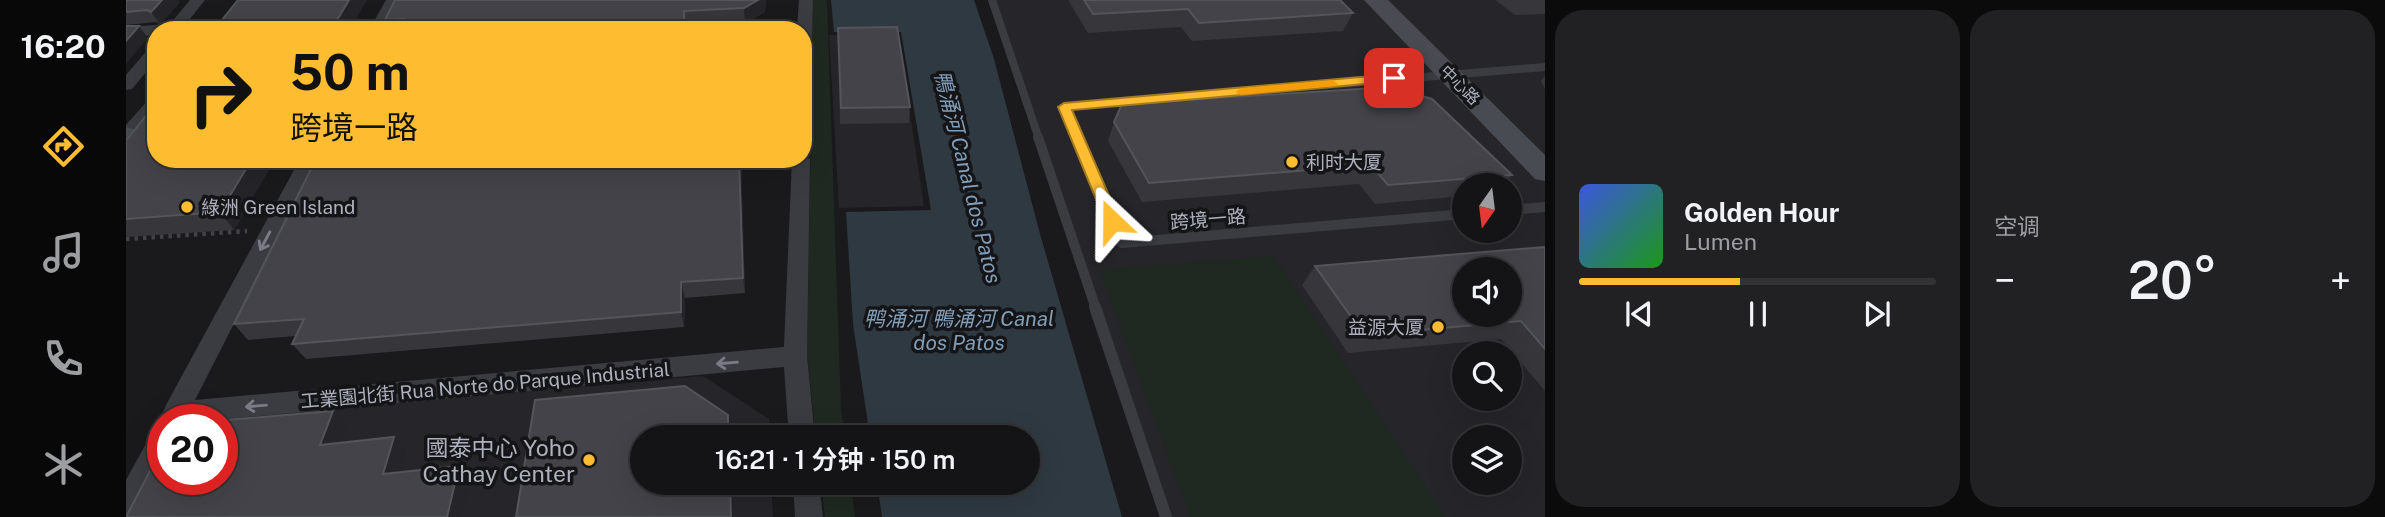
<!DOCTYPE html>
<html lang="zh">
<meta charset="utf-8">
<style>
:root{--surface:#141416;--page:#212123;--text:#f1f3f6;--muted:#9d9ea1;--line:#333335;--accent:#febd31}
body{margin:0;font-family:"Public Sans","Noto Sans SC",sans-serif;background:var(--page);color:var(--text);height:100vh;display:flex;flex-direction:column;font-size:26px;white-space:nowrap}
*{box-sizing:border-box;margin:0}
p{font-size:23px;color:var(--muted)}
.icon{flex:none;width:38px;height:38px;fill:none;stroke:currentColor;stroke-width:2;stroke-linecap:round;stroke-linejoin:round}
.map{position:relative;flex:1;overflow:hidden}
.panel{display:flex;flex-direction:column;gap:10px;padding:10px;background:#0b0b0c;width:840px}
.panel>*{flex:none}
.guide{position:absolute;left:21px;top:21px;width:665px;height:147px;border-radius:28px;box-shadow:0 7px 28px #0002,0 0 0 2px var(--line);background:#febd31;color:#111;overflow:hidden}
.needle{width:46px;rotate:194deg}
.fabs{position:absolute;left:1326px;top:173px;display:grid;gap:14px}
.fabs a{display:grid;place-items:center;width:70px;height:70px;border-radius:50%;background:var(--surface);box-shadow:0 7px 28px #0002,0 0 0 2px var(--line);font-size:35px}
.speed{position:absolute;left:21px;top:404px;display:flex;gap:14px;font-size:35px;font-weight:700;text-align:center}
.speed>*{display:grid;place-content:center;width:91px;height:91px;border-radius:50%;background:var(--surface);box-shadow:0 7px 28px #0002,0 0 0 2px var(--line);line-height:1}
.speed .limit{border:10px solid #d22;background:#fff;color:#111}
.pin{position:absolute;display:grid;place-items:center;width:60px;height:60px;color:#fff;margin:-30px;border-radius:14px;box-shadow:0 4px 10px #0006}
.me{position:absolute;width:77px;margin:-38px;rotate:337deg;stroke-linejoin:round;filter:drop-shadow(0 0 5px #0008)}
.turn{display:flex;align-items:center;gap:24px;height:147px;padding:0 28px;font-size:32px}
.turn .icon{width:91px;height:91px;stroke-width:2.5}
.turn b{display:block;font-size:49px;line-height:60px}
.big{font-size:52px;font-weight:600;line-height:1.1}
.panel .tile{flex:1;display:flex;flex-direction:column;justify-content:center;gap:10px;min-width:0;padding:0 24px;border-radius:28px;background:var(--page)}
.song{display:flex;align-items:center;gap:21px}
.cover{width:84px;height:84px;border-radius:10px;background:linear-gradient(135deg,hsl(230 70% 55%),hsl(120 70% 35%))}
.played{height:7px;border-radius:4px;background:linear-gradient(90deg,var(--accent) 45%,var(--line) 45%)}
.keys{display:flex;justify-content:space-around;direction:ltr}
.heat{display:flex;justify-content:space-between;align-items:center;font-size:38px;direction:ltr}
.panel .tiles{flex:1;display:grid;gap:10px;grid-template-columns:repeat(2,1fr)}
.trip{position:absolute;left:504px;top:425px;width:410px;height:70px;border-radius:35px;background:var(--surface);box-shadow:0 7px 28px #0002,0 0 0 2px var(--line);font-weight:600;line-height:70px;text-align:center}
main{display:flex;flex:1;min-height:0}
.tabs{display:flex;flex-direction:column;width:126px;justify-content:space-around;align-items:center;background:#080809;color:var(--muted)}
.tabs .icon{width:49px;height:49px}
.tabs .selected{color:var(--accent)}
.tabs b{font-size:32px;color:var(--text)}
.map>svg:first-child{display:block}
.built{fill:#26262a;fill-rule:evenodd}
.green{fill:#1f2821}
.water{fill:#2f3942}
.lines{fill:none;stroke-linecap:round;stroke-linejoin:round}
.path{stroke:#414349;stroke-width:4.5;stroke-dasharray:3.5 5;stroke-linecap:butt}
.lane-far2{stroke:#3b3c42;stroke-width:8}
.lane-far1{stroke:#3b3c42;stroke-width:10}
.lane{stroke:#3b3c42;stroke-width:12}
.street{fill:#3b3c42;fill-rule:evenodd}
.secondary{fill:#494b52;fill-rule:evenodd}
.wall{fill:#36363b}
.shaded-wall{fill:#252529}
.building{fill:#434349;stroke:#53555b;stroke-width:2;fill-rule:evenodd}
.oneway{stroke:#797c86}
.route{fill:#febd31;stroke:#a57b20;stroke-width:2}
.slow{fill:#f59e0b}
.poi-dot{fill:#febd31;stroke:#151518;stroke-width:2.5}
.labels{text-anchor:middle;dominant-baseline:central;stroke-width:7;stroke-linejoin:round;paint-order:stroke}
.far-street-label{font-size:16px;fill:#acb1bd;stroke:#151518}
.poi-label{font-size:19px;fill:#acb1bd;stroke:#151518;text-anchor:start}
.street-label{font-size:19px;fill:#acb1bd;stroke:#151518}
.water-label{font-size:21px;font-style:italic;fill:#819eb9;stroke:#151518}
.near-poi-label{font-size:23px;fill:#acb1bd;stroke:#151518;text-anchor:end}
</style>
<main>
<nav class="tabs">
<b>16:20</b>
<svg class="icon selected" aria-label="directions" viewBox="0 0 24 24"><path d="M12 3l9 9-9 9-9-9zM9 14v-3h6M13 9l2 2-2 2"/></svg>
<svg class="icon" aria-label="music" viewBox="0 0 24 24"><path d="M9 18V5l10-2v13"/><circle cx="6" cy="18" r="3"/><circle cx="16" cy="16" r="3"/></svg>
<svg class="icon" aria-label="phone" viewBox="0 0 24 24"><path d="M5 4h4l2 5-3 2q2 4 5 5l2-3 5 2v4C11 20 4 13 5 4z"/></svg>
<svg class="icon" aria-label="climate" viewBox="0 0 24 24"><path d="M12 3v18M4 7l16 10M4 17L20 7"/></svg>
</nav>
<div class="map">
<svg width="1419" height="517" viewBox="0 0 1419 517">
<rect width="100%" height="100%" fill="#1a1a1d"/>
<!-- built -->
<path class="built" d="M866 0H1419V517H1040ZM1339 186H1384V231H1339ZM1339 270H1384V315H1339ZM1339 354H1384V399H1339ZM1339 438H1384V483H1339Z
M703 35H772L798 206 713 208Z
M577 376 643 419 644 437 516 438V483H645L647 517H5L37 480H96V426L112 414Z"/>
<!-- green -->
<path class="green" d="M687 0H701L715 410 719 437H690L681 355Z
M1148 256 1320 517H1064L973 269Z
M695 483H725L729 517H699Z"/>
<!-- water -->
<path class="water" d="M705 0H848L868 59 914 234 996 517H756L751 483H901V438L744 437 727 324 720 212 805 210 775 32H708Z"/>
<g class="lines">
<!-- path -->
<path class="path" d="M0 239 121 231"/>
<!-- lane-far2 -->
<path class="lane-far2" d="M866 0 913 139
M952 139 938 107 1419 67"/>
<!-- lane-far1 -->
<path class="lane-far1" d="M912 137 970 309
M951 137 996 243 1339 214
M1384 210 1419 207"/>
<!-- lane -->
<path class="lane" d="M969 307 1040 517"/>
<!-- street -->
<path class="street" d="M64 0H79L55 30H39Z
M260 0H274L259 30H243Z
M673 0H687L685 91 677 96V30H671Z
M30 25 38 30H30V35L0 37V27Z
M30 45V60L6 89 0 90V75L24 47Z
M30 97V113L6 140 0 142V125L24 98Z
M677 154 684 159 681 356 689 438H663L658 367 90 420H37V463L10 516 0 517V480L28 429 36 426 34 420 40 405 174 159H192L69 400 658 347 666 159H677Z
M667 483H693L697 517H669Z"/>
<!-- secondary -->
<path class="secondary" d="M1238 0H1262L1419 155V181L1409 179Z
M0 127 10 130 17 145 10 160 0 163Z"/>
</g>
<!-- wall -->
<path class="wall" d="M0 0 54 2 34 24 30 22 0 25Z
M269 0H640L639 12 619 23 560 26V30H264L259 20Z
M942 0H1214L1227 13 1217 31 1066 41 1055 27 962 33Z
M1369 0H1419V14L1389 15Z
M712 28 784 107 783 123 714 124Z
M1419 76V89L1415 81Z
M988 122 1386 175 1376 186H1339V196L1249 204 1233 184 1016 202 982 141Z
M0 141 30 159H149L108 230 0 237Z
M615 159 619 293 559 298 558 327 180 359 166 344 170 336 122 340 108 324Z
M1419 247V391L1375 339 1222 353 1176 285 1189 266Z"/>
<!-- shaded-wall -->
<path class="shaded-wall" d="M36 0H53L54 2 34 24 25 12Z
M223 0H241L224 30H205Z
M632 0H640L639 12 619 23 618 8Z
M558 11 560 26V30H558Z
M13 26 22 38 0 64V41Z
M126 159H149L108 230 94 212Z
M613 159H615L619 293 617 278Z
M555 282 559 298 558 327 555 312Z
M207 411 220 425 208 458 194 445Z
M602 415 605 429V438H602Z
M268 437 280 451 270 487 257 474Z
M333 466 343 480 335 517H321Z
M604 483H606L607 517H605Z"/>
<!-- building -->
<path class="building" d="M0 0H36L25 12 21 10 0 12Z
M112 0H223L205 30H88Z
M269 0H632L618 8 558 11V30H310L313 24 286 25 278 19 259 20Z
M958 0H1214L1227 13 1073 23 1062 9 967 14Z
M0 26H13L0 41Z
M771 27 784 107 715 108 712 28Z
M1265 87 1306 99 1386 175 1262 185 1245 165 1023 183 988 122 996 104Z
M30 103V159H126L94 212 0 219V141Z
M190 159H613L617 278 555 282V312L166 344 178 319 108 324Z
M1419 247V349L1395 321 1238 335 1189 266ZM1339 270H1384V315H1339Z
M559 386 602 415V438H516V483H604L605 517H390L409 400Z
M207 411 194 445 268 437 257 474 333 466 321 517H0L36 448 37 480H96V429L100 420Z"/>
<!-- one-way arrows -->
<defs><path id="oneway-shaft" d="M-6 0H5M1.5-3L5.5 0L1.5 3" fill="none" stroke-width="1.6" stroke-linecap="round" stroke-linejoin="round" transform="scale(1.75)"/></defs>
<g class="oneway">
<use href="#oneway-shaft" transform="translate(139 241) rotate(118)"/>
<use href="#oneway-shaft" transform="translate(601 363) rotate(175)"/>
<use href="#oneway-shaft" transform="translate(130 406) rotate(175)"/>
</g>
<!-- route -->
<path class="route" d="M1268 74 1274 78 1272 81 946 110 994 221 986 226 979 221 932 107 938 103Z"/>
<!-- slow -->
<path class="slow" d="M1206 80 1212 84 1210 86 1115 95 1109 92 1115 88Z"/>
<!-- markers -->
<g class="poi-dot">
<circle cx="1166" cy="162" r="7"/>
<circle cx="61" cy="207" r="7"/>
<circle cx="1312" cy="327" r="7"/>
<circle cx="463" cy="460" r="7"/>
</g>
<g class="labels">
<!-- far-street labels -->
<g class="far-street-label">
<text transform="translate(1334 85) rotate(45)">中心路</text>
</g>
<!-- poi labels -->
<g class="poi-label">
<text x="1180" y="162">利时大厦</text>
<text x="75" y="207">綠洲 Green Island</text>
<text x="1298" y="327" text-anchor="end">益源大厦</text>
</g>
<!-- street labels -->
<g class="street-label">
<text transform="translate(1082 219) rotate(-5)">跨境一路</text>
<text transform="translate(359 385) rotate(-5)">工業園北街 Rua Norte do Parque Industrial</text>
</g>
<!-- water labels -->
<g class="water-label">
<text transform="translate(842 177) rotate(76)">鴨涌河 Canal dos Patos</text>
<text x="833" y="318">鸭涌河 鴨涌河 Canal<tspan x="833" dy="24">dos Patos</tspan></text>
</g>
<!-- near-poi labels -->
<g class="near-poi-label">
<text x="449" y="447">國泰中心 Yoho<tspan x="449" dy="26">Cathay Center</tspan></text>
</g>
</g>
</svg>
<div class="fabs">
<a><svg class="needle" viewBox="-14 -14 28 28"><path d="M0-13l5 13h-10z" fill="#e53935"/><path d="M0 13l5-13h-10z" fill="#9d9ea1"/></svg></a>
<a><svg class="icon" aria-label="sound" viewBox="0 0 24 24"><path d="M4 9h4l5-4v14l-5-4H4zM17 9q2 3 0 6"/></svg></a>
<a><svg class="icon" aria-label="search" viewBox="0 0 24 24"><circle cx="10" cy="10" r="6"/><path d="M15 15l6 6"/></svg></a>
<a><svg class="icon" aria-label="layers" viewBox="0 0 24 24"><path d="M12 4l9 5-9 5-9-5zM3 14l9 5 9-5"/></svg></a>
</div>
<div class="speed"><div class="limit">20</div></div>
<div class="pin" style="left:1268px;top:78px;background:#d93025"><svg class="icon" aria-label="arrive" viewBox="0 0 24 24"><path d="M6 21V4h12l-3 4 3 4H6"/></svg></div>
<svg class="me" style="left:986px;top:221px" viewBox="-20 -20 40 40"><path d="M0-17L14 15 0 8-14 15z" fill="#febd31" stroke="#fff" stroke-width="4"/></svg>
<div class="trip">16:21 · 1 分钟 · 150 m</div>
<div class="guide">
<div class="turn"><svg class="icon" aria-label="right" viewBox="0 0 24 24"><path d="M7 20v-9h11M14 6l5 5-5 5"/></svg><div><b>50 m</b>跨境一路</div></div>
</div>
</div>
<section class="panel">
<div class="tiles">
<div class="tile">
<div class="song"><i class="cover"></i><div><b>Golden Hour</b><p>Lumen</p></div></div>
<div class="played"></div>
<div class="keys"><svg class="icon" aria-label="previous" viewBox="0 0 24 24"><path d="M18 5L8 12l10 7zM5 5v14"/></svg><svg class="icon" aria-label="pause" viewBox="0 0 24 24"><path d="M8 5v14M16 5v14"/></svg><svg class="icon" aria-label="next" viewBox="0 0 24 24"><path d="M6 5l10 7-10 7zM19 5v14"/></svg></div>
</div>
<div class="tile"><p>空调</p>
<div class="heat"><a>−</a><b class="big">20°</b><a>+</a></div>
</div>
</div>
</section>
</main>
